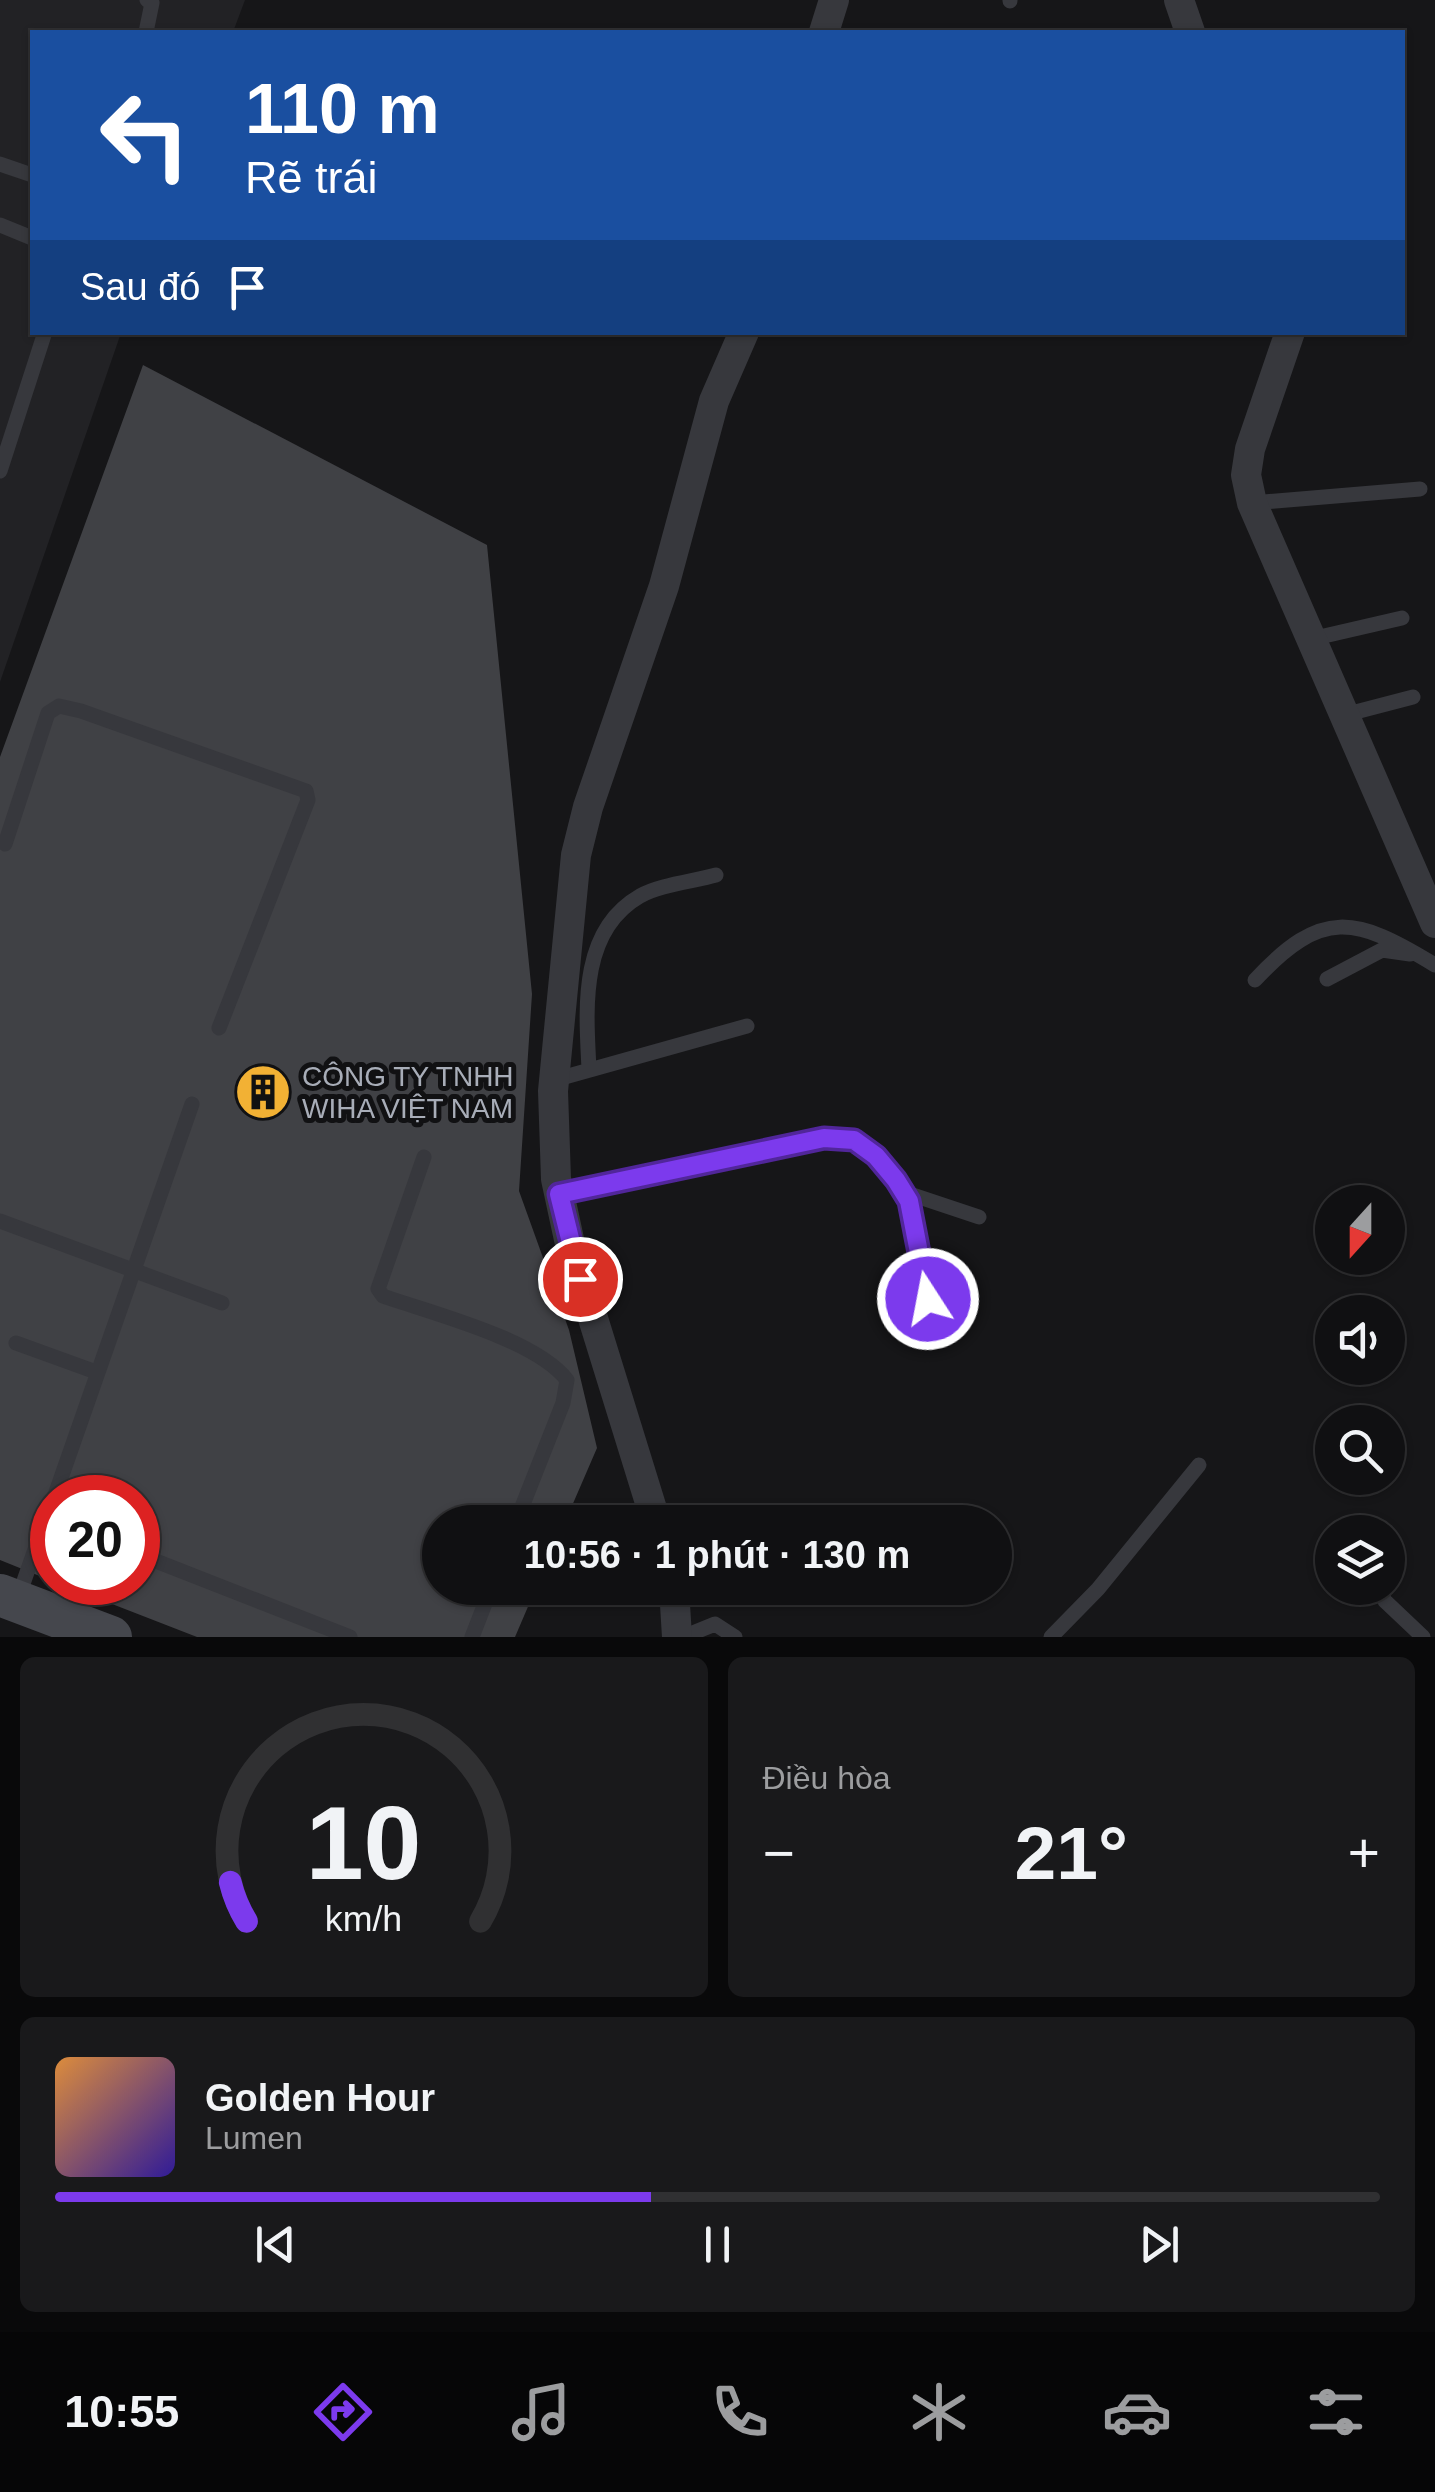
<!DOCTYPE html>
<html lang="vi">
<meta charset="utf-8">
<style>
:root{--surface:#101012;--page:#19191b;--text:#f1f3f6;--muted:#9c9d9f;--line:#303032;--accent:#7c3aed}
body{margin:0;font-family:Arial,sans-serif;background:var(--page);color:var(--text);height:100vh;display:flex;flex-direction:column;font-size:38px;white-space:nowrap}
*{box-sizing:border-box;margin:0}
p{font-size:32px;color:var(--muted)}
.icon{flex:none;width:55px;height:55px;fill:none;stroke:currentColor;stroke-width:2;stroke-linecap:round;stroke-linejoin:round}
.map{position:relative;height:1637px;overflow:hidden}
.side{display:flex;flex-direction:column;gap:20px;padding:20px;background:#09090a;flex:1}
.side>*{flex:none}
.banner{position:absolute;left:30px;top:30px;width:1375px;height:305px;border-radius:0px;box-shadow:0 2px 8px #0004,0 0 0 2px var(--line);background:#1a4fa0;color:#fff;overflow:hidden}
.needle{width:65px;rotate:201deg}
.buttons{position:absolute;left:1315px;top:1185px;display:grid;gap:20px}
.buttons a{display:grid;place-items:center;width:90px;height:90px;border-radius:50%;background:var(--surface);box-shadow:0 2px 8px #0004,0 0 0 2px var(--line);font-size:50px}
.speed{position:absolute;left:30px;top:1475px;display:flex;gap:20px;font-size:50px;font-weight:700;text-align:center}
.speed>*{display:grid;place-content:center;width:130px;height:130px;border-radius:50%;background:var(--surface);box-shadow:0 2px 8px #0004,0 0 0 2px var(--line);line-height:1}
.speed .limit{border:15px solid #d22;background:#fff;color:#111}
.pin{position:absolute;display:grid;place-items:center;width:85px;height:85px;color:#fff;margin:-42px;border:5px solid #fff;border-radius:50%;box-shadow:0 2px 10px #0007}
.me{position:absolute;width:110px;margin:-55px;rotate:349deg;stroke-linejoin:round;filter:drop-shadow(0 0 8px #0008)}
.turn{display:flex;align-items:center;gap:35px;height:210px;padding:0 50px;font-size:45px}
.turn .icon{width:130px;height:130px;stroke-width:2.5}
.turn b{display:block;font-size:70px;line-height:85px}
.then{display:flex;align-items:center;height:95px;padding:0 50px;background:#0003;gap:20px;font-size:38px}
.big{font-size:75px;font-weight:800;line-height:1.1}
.side .tile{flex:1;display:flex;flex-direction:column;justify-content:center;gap:15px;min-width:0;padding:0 35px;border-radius:15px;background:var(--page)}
.side .dial{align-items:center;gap:0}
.dial svg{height:260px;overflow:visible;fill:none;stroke:var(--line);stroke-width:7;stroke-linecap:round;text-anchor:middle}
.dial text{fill:var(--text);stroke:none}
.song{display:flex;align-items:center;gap:30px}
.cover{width:120px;height:120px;border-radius:15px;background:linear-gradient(135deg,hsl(30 70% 55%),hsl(250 70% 35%))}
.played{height:10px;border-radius:5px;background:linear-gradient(90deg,var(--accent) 45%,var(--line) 45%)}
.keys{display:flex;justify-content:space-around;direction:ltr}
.heat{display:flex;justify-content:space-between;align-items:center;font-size:55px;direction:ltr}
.side .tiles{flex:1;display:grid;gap:20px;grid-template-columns:1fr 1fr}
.tile:last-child{grid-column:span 2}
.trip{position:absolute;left:422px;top:1505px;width:590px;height:100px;border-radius:50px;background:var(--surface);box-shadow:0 2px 8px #0004,0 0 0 2px var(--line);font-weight:800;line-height:100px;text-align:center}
.tabs{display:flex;height:160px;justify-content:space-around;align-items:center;background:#060607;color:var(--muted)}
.tabs .icon{width:70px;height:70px}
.tabs .current{color:var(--accent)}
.tabs b{font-size:45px;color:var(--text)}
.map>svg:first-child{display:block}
.built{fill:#222225}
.building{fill:#404145}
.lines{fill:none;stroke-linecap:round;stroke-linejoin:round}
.service{stroke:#37383d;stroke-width:15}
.minor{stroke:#37383d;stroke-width:30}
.secondary{stroke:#45474d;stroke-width:42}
.route-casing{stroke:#51269a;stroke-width:25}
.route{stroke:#7c3aed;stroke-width:18}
.labels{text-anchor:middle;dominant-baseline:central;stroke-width:10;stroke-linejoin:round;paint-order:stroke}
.poi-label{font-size:28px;fill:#a8adb8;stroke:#111113;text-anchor:start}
</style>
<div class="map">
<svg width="1435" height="1637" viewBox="0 0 1435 1637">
<rect width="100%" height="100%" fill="#161618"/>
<!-- built -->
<path class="built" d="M0 0H245L233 32H32V332L121 333 0 682Z"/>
<!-- building -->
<path class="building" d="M143 365 487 545 532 994 519 1191 569 1330 597 1448 565 1522H440V1588H536L515 1637H197L58 1583 138 1582V1498H52V1581L0 1560V757Z"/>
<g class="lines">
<!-- service -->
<path class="service" d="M1010 1V0
M146 32 152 3 147 0
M0 164 32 175
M0 225 32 238
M0 471 45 332
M1252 503 1420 489
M1311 639 1402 618
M1344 715 1413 697
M5 844 48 713 59 706 81 711 306 791 308 800 219 1028
M1327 979 1382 950 1410 954
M1255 980C1322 908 1355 916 1435 965
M589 1069C586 1009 579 931 640 896 658 885 695 881 716 875
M554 1080 747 1026
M424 1157 378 1289 383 1296C434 1314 535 1339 567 1380L563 1403 516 1522
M904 1192 979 1217
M559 1194 823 1138 855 1140 876 1157 896 1180 909 1201 928 1299
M0 1221 222 1303
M16 1343 96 1372
M54 1498 192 1104
M138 1554 350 1637
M1379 1588 1385 1601 1423 1637
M18 1598 52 1501
M472 1637 491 1588
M683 1637 715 1624 735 1637
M1051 1637 1098 1589 1199 1465"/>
<!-- minor -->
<path class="minor" d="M1179 0 1190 32
M824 32 834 0
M1290 332 1250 449 1246 475 1252 503 1435 923
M656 1522 570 1244 556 1179 553 1091 576 855 588 807 664 586 714 401 744 332
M674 1588 677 1637"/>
<!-- secondary -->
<path class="secondary" d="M0 1595 111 1637"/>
</g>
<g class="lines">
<!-- route casing -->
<g class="route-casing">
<path id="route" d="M580 1279 559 1194 824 1138 854 1140 876 1156 896 1180 909 1201 928 1299"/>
</g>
<!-- route -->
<use href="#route" class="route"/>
</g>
<!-- icons -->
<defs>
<g id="building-disc" transform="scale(2.875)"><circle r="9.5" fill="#f2b134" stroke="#111113"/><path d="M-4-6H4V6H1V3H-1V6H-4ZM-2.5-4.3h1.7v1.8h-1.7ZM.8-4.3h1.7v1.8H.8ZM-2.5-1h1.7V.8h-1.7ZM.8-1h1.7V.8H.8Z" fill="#111"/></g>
</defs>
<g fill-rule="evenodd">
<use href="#building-disc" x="263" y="1092"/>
</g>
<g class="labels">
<!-- poi labels -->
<g class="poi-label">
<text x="302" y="1076">CÔNG TY TNHH<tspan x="302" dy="32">WIHA VIỆT NAM</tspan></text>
</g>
</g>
</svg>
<div class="buttons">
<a><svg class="needle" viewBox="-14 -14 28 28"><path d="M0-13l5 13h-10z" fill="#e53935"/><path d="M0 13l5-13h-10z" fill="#9c9d9f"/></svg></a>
<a><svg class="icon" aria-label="sound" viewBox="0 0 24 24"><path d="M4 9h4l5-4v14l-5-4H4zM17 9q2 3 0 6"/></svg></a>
<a><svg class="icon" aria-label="search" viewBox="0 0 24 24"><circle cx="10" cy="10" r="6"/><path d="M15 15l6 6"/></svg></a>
<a><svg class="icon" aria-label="layers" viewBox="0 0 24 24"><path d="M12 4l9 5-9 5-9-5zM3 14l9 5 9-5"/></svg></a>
</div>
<div class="speed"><div class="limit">20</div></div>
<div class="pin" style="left:580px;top:1279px;background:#d93025"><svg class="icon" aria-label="arrive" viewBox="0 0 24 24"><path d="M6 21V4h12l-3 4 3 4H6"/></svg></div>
<svg class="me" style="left:928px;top:1299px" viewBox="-20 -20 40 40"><circle r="17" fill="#7c3aed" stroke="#fff" stroke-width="3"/><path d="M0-11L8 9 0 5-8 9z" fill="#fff"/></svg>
<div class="trip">10:56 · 1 phút · 130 m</div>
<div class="banner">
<div class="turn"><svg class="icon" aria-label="left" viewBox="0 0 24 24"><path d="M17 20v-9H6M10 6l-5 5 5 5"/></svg><div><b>110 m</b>Rẽ trái</div></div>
<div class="then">Sau đó<svg class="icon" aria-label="arrive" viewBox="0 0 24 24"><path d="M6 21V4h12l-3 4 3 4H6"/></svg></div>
</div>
</div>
<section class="side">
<div class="tiles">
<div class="tile dial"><svg viewBox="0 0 100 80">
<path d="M14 69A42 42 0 1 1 86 69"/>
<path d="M14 69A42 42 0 0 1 9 57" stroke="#7c3aed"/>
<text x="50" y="56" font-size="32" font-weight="700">10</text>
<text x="50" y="72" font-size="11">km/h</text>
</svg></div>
<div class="tile"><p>Điều hòa</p>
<div class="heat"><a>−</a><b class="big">21°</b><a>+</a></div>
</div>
<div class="tile">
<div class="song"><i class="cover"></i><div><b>Golden Hour</b><p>Lumen</p></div></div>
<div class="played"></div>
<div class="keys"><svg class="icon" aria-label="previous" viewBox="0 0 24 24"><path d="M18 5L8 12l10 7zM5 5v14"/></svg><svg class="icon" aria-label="pause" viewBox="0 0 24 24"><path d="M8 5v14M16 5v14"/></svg><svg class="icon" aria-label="next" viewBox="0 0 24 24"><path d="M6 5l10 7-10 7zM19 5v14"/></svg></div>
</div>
</div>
</section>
<nav class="tabs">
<b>10:55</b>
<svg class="icon current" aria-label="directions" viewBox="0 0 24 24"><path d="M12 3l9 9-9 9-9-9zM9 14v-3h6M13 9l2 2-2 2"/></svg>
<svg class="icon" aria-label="music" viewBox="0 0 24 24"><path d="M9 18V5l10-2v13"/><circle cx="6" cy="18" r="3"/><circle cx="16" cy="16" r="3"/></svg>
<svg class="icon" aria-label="phone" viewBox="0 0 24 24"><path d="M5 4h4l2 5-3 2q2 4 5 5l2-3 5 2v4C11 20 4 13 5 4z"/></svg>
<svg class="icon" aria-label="climate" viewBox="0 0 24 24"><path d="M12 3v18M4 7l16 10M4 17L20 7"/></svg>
<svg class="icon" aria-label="car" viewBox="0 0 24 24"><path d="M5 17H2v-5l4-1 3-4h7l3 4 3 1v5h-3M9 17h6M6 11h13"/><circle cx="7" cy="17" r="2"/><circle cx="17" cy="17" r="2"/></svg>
<svg class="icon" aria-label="filters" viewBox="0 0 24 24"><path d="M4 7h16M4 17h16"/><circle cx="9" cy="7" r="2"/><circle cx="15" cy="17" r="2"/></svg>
</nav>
